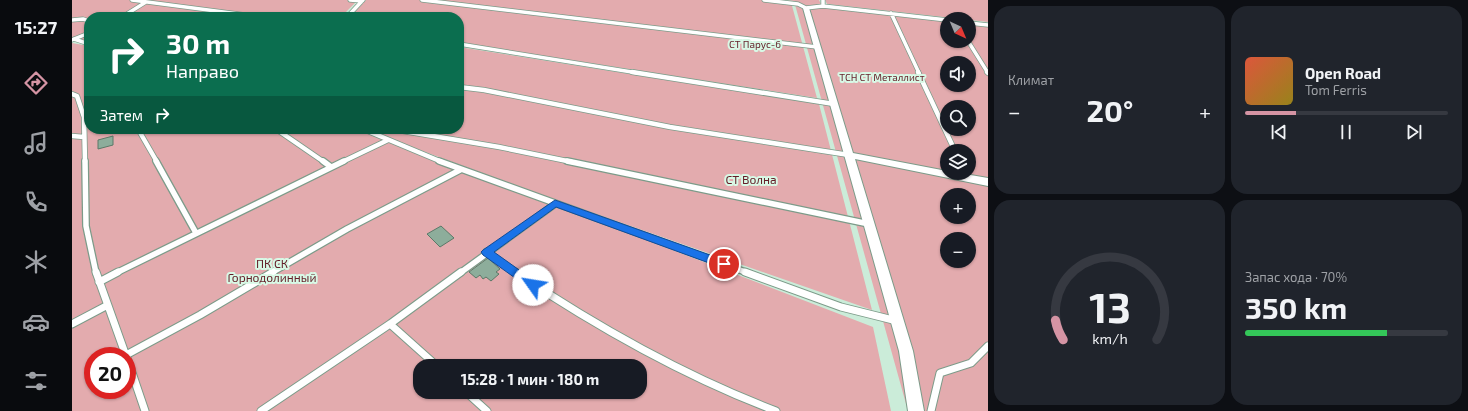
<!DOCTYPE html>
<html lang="ru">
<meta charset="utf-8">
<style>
:root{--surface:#171b24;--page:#20242c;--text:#f1f3f6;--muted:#9ea1a6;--line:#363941;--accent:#d594a4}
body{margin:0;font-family:"Exo 2",sans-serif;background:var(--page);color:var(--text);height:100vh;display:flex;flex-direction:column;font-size:15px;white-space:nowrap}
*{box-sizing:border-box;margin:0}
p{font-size:13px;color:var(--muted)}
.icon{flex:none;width:22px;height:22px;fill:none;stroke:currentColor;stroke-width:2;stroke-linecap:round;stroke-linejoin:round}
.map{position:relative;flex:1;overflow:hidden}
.drawer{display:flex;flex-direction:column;gap:6px;padding:6px;background:#0d0f14;width:480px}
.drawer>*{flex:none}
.hud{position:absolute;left:12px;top:12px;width:380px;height:122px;border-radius:16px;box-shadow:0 1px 3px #0004;background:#0b6e4f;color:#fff;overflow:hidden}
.needle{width:26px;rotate:136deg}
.controls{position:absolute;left:868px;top:12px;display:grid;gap:8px}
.controls a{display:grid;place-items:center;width:36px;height:36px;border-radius:50%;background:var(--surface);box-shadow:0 1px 3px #0004;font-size:20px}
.speed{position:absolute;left:12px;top:347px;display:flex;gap:8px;font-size:20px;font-weight:700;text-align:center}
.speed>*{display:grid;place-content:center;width:52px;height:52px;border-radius:50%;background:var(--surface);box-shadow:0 1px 3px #0004;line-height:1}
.speed .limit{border:6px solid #d22;background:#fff;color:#111}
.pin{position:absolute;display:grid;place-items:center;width:34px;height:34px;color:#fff;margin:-17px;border:2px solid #fff;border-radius:50%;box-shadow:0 1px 4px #0007}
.me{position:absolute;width:44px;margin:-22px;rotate:302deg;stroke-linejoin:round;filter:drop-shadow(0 0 3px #0008)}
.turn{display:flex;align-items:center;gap:14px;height:84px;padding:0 16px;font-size:18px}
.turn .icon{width:52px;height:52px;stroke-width:2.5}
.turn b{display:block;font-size:28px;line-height:34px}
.then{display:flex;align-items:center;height:38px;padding:0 16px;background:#0003;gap:8px;font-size:15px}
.big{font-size:30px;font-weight:700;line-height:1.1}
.drawer .tile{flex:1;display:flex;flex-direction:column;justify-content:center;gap:6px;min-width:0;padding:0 14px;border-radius:16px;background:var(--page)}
.drawer .dial{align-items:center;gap:0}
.dial svg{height:104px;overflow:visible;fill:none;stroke:var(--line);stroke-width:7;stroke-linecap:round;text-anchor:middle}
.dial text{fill:var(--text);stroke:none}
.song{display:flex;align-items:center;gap:12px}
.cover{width:48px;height:48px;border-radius:6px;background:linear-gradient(135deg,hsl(10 70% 55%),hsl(50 70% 35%))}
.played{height:4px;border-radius:2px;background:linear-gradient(90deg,var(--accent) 25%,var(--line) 25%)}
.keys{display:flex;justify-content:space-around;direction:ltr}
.heat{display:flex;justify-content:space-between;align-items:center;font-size:22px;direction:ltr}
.charge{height:6px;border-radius:3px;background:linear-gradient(90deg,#34c759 70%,var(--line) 0)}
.drawer .tiles{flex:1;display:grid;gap:6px;grid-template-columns:repeat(2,1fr)}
.trip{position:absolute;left:341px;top:359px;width:234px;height:40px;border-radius:16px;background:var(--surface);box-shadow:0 1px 3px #0004;font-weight:700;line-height:40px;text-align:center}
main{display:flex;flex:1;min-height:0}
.tab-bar{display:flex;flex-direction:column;width:72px;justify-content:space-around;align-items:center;background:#090b0e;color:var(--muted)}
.tab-bar .icon{width:28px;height:28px}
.tab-bar .selected{color:var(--accent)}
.tab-bar b{font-size:18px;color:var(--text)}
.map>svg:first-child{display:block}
.green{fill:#e3abae;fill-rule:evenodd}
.building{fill:#8dad9b;stroke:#5b7968}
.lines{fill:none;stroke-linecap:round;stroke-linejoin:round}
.service-far3-casing{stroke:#7c9b89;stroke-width:5}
.service-far2-casing{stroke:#7c9b89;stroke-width:6}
.service-far1-casing{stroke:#7c9b89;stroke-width:8}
.service-casing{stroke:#7c9b89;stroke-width:9}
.minor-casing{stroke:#7c9b89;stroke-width:2}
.service-far3{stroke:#fff;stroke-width:3.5}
.service-far2{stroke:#fff;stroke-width:4.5}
.service-far1{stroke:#fff;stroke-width:5.5}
.service{stroke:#fff;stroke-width:7}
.minor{fill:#fff;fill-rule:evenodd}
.route{fill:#1a73e8;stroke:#114b97}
.labels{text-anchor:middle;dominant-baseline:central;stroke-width:4;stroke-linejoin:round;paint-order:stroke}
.far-park-label{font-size:10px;fill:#631d27;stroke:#d8f9e6}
.park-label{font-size:12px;fill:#631d27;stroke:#d8f9e6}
</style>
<main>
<nav class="tab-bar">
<b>15:27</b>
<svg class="icon selected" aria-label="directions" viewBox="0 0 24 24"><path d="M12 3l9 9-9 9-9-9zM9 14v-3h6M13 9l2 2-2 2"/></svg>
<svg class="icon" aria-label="music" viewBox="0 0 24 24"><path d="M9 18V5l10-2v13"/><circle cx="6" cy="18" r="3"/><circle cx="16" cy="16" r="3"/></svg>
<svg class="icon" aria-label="phone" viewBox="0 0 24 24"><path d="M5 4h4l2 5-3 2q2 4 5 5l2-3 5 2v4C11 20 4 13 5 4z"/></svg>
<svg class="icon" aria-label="climate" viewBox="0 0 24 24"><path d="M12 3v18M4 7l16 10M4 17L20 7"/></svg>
<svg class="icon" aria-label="car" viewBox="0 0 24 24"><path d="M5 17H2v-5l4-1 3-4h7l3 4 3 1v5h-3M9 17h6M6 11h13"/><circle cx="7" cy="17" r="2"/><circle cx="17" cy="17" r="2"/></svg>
<svg class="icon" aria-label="filters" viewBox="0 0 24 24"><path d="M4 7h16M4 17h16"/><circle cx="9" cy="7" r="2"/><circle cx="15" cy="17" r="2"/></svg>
</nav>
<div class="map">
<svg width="916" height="411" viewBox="0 0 916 411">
<rect width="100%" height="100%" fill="#cbecd9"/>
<!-- green -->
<path class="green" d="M0 0H286L269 17H17V41L0 38Z
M294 0H704L719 2 745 98 387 43V17H278Z
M714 0H747L749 4 723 1 875 19V41H897V22L916 24V411H836L722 1ZM875 63H897V85H875ZM875 107H897V129H875ZM875 151H897V173H875ZM875 195H897V217H875ZM875 239H897V261H875Z
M753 0H916V22L755 4Z
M0 43 17 46V129H286L801 327 819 411H0ZM21 356H55V390H21ZM348 366H568V392H348Z
M387 47 747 104 800 310 452 189 292 129H387Z"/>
<!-- building -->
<path class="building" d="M41 136V145L26 149V140Z
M369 226 382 238 368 247 355 234Z
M416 258 428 269 424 272 427 274 419 281 414 277 411 279 408 275 404 278 397 272Z"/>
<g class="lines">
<!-- service-far3 casing -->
<g class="service-far3-casing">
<path id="service-far3" d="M60 0 190 17
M278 0 290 1
M350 0 745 47
M692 0 726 4 734 8 751 6 875 20
M751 0V6
M819 13 847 73
M50 17 74 2
M275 17 291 0
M0 20 11 19 17 21
M897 23 916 25
M2 39 17 44
M0 40 17 33
M896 41 916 73
M387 44 566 73"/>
</g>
<!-- service-far2 casing -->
<g class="service-far2-casing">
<path id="service-far2" d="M560 72 762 104
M846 72 883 151
M915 72 916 73
M387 87 412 90 598 127 777 155
M0 94 5 96 12 117 13 162
M66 129 85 162
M204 129 252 162
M291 129 370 162
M319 129 427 147 500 162
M0 136 12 137
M270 162 316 140"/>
</g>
<!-- service-far1 casing -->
<g class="service-far1-casing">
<path id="service-far1" d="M13 161 14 226 24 273
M84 161 124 233
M251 161 259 167
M367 161 676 273
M495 161 797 224
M414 252 445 273
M44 273 272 161
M199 273 275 229 388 170
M388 273 483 204"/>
</g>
<!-- service casing -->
<g class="service-casing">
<path id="service" d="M24 272 54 356
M443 272C525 327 612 376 704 411
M673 272 769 307 825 321
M27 282 46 272
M0 324 34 306
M318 324 365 366
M54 355 128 315 201 272
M55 358 73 411
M394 392 415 411
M189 411 318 324 389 272
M859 411 868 373 899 363 916 346"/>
</g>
<!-- minor casing -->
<g class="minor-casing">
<path id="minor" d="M732 7 737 8 781 153 875 171V173H887L916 178V186L783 159 841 351 852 411H836L827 351 731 8Z"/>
</g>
<!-- service-far3 -->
<use href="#service-far3" class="service-far3"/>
<!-- service-far2 -->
<use href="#service-far2" class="service-far2"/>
<!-- service-far1 -->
<use href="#service-far1" class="service-far1"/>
<!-- service -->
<use href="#service" class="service"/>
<!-- minor -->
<use href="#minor" class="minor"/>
</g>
<!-- route -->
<path class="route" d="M483 200 655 261 657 264 655 267H648L484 207 422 252 464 282 466 285 464 288 461 289 457 288 411 255 409 252 411 250Z"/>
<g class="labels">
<!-- far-park labels -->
<g class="far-park-label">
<text x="683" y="44">СТ Парус-6</text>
<text x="810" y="77">ТСН СТ Металлист</text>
</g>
<!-- park labels -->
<g class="park-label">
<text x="679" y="179">СТ Волна</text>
<text x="200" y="263">ПК СК<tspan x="200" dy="14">Горнодолинный</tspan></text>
</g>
</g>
</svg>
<div class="controls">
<a><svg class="needle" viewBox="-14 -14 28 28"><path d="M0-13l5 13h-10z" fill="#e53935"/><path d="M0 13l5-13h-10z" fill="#9ea1a6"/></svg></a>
<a><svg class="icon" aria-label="sound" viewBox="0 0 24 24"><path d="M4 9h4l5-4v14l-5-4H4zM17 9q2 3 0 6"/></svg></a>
<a><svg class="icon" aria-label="search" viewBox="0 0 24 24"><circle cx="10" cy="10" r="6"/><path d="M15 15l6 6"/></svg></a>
<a><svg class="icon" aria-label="layers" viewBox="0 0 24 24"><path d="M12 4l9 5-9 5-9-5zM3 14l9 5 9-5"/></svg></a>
<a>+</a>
<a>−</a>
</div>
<div class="speed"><div class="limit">20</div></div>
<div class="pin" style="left:652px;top:264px;background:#d93025"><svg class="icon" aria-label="arrive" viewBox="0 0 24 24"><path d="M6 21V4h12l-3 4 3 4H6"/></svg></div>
<svg class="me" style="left:461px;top:285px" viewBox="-20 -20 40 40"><circle r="19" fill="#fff"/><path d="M0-13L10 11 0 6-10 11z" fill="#1a73e8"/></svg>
<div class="trip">15:28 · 1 мин · 180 m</div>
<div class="hud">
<div class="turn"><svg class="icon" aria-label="right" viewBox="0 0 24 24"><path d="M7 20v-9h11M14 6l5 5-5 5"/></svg><div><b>30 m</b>Направо</div></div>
<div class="then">Затем<svg class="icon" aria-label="right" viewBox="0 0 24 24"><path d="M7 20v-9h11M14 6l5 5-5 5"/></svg></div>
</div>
</div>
<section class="drawer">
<div class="tiles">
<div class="tile"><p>Климат</p>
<div class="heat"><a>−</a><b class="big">20°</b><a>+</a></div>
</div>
<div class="tile">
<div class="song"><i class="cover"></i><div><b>Open Road</b><p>Tom Ferris</p></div></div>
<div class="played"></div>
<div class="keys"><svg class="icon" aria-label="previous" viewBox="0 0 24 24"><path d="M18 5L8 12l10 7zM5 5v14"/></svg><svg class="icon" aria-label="pause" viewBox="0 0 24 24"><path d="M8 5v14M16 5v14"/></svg><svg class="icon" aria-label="next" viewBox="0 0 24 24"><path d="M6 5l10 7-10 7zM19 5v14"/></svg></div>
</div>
<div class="tile dial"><svg viewBox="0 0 100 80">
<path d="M14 69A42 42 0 1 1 86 69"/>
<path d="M14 69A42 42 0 0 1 8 54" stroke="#d594a4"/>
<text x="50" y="56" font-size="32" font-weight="700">13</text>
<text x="50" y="72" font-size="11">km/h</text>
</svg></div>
<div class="tile"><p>Запас хода · 70%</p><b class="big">350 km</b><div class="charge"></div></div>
</div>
</section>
</main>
